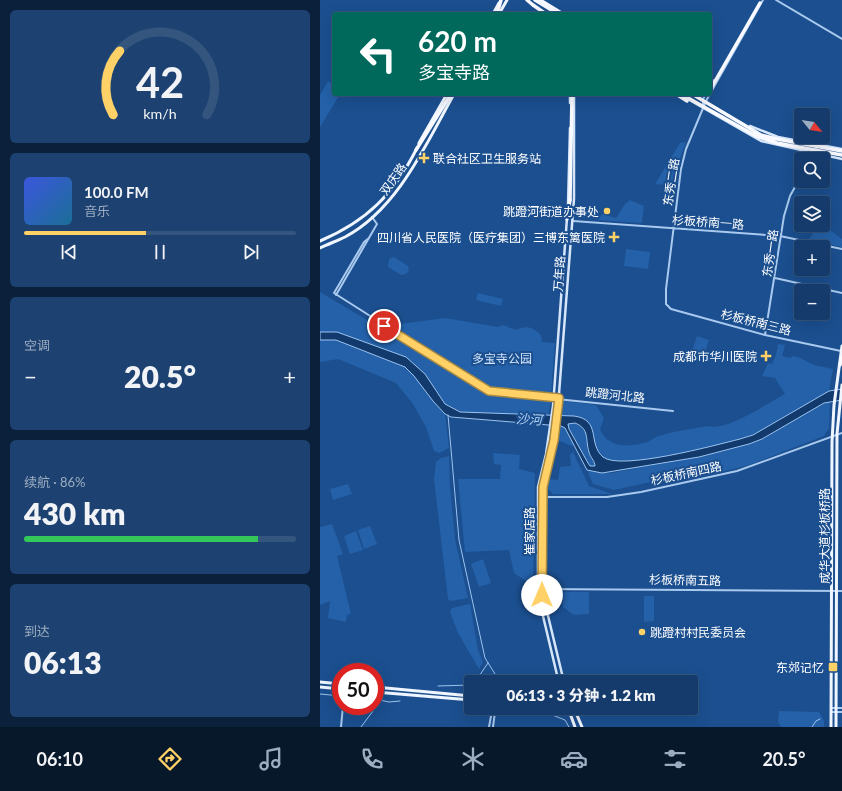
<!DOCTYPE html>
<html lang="zh">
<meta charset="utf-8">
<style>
:root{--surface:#143b6b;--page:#1d4271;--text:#f1f3f6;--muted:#9dadc1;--line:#33557e;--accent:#ffd166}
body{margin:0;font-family:Lato,"Noto Sans SC",sans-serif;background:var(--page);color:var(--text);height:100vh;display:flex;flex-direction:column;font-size:15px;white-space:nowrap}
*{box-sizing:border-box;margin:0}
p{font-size:13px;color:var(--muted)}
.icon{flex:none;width:22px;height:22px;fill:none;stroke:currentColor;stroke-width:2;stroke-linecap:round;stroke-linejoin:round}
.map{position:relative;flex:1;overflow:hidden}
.drawer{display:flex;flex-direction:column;gap:10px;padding:10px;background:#0b203b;width:320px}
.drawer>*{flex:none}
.top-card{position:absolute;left:12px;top:12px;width:380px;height:84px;border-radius:4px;box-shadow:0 4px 16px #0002,0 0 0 1px var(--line);background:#00695c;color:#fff;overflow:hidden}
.needle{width:26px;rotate:120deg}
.tools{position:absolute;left:474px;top:108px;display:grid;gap:8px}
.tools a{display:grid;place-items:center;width:36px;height:36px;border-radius:4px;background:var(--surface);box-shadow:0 4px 16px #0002,0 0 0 1px var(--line);font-size:20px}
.speed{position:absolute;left:12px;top:663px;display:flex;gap:8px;font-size:20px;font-weight:700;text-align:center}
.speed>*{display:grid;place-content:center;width:52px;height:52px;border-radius:50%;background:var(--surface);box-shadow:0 4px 16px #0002,0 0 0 1px var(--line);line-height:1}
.speed .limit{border:6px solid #d22;background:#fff;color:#111}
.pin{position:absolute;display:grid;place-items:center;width:34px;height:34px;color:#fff;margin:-17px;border:2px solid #fff;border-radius:50%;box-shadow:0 1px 4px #0007}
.me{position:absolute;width:44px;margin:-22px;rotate:0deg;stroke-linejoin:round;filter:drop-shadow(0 0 3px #0008)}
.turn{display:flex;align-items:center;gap:14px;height:84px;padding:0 20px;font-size:18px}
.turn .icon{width:52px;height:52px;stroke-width:2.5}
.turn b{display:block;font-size:28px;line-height:34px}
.big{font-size:30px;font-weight:800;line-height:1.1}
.drawer .card{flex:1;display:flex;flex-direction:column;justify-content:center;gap:6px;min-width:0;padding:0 14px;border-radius:6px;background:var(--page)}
.drawer .dial{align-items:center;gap:0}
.dial svg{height:104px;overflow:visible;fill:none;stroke:var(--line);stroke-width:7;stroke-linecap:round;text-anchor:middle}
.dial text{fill:var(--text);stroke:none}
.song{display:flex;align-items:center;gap:12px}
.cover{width:48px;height:48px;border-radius:6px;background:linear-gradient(135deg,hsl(230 70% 55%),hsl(200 70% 35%))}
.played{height:4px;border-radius:2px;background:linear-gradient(90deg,var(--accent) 45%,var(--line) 45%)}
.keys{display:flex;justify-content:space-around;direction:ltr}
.heat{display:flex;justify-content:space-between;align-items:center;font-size:22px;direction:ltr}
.charge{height:6px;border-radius:3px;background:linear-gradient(90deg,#34c759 86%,var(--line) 0)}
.trip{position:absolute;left:144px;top:675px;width:234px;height:40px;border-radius:4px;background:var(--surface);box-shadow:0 4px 16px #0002,0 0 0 1px var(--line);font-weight:800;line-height:40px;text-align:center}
.dock{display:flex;height:64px;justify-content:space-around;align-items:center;background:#08182b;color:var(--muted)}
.dock .icon{width:28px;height:28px}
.dock .on{color:var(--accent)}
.dock b{font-size:18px;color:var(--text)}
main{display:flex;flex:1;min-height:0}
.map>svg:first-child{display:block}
.green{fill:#2461a8}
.water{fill:#123a6d;stroke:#9cc4f0;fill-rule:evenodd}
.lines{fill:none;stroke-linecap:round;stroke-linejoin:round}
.stream{stroke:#9cc4f0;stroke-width:1}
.tertiary{stroke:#a9c9ee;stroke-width:2}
.secondary{stroke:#d6e6fa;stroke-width:2.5}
.primary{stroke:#f0f6ff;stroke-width:3}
.trunk{stroke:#f8faff;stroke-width:3.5}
.trunk-bridge{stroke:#f8faff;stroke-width:3.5}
.route-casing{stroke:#a68842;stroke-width:10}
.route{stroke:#ffd166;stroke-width:7}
.poi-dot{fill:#ffd166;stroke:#1b4f8f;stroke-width:1.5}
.labels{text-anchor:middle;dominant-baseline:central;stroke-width:4;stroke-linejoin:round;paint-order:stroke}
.poi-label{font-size:12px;fill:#fff;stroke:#1b4f8f;text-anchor:end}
.street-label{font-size:12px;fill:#fff;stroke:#1b4f8f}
.park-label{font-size:12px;fill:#cfe3fa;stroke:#1b4f8f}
.water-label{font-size:13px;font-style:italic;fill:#b5d3f5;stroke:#1b4f8f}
</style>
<main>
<section class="drawer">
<div class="card dial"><svg viewBox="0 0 100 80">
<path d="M14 69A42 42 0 1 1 86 69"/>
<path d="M14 69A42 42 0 0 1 19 20" stroke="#ffd166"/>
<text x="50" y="56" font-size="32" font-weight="700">42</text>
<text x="50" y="72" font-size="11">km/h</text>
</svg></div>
<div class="card">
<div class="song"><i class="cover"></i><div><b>100.0 FM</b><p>音乐</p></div></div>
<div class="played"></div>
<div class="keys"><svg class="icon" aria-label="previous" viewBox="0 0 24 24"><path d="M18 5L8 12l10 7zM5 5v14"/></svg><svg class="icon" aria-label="pause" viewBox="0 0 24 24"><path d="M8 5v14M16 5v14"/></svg><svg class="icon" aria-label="next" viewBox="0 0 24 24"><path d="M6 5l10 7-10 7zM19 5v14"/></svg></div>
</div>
<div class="card"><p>空调</p>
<div class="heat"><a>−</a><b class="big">20.5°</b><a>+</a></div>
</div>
<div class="card"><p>续航 · 86%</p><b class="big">430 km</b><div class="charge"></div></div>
<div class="card"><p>到达</p><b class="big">06:13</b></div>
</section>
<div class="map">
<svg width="522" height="727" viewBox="0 0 522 727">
<rect width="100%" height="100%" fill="#1b4f8f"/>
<!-- green -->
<path class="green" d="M8 81 14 85V94H20L0 127V95Z
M366 142 357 166 355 186 335 184 360 143Z
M310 200 324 206 322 223 278 220 282 214 296 218 305 204Z
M498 225H503L522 239V247L489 240Z
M306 249 330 252 328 269 304 266Z
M74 257 88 266 89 270 86 274 81 275 68 267 69 259Z
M0 292 168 392 179 395 231 401 228 415 140 412 125 404 105 374 17 332H0Z
M158 293 183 299 181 306 156 300Z
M125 318 178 327 183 325 196 330C206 325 213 327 221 335L222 342 235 343 231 394 171 388 72 325Z
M377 336 389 340 383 358 371 354Z
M5 339 16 340 85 367 94 376 111 399 125 414 129 448 119 453 114 451 106 427 93 404 76 383 18 359 0 362V340Z
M458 344 465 345 462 356 470 358 473 356 480 358 494 365 513 369 509 391 433 435 420 439C397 445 304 469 287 460 275 453 274 440 272 428L254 416H241L243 401 276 405 284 418 280 429C288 449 310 447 328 442 332 440 335 437 339 436 354 431 371 429 387 426 406 432 448 403 465 394L455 378 442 376 448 363 452 364 456 355Z
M510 402 509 428 504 436 429 465 389 475 387 470 294 490 273 484 267 470 282 473H292C340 463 394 457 440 440 463 431 486 406 510 402Z
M255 423 261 425 266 430 268 451 275 466H270L268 464 249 429 248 424Z
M239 426 245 428 254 445 252 446 237 440Z
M253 452 269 486 292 494H233L227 488 228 479 238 480 240 467 251 466 250 455Z
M173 453 200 455 199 469 215 473 213 586 194 573 189 550 145 552 138 479H180L181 465 174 464Z
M129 456 130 485 135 539 148 598 131 601 128 599 114 479 116 462 121 458Z
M28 484 32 494 13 500 10 489Z
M12 524 23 554 17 556 31 614 27 615 26 622 8 618 10 601 0 605V527Z
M50 526 57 544 44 549 38 530Z
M36 531 43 550 30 554 24 536Z
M163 559 171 583 159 587 151 564Z
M242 592H269V614L254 615 243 607Z
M324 596H334V621L324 622Z
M150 604 158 650 163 662 159 669 138 633 130 612 132 608Z
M459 711 499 712 504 721V727H461L458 722Z"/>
<!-- water -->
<path class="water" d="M0 332H17L86 357 105 374 125 404 140 412 254 416C282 420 267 443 283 457 300 471 396 445 420 439L433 435 509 391 522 389V400L504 403 442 439 429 444 379 457 282 473 267 470 245 428 241 426 131 417 125 414 113 401 94 376 85 367 16 340H0ZM255 423C270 429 265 439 269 452 270 457 275 461 275 466H270L268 463 249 429 248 424Z"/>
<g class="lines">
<!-- stream -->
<path class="stream" d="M128 415 139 540 165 658 180 682
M155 682 168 663
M118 686 151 685
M0 694 21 696
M55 699 69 702 80 701
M55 705 56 700
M215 708 245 720 249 727
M41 727 53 711 55 706
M492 727 496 721 500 719"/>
<!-- tertiary -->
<path class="tertiary" d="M443 0 386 101 366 149 361 169 346 289V304L351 309 445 335 521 351
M456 0 522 39
M390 86 394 80
M383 106V99L386 94
M491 159 497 146
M253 221 460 236 522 249
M49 238 44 242 14 293 162 387 176 392 198 395 353 411
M455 278 522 293
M16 295 57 224 52 217
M445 335 464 216 470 196 481 176
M218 497H287L321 492 417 471 522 433
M218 589 522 591
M166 708 171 716 169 727
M511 708H522
M511 712H522
M21 727 23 706
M173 727 175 712 178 708"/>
<!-- secondary -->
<path class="secondary" d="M250 94V103
M366 98 441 141 522 159
M430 126 458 137 522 149
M248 205 250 128
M243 678 223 595V487L234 440 238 407 254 199V94
M238 679 218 595V487L226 454 233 406 247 218"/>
<!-- primary -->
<path class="primary" d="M173 14 179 3
M179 14 187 0
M99 143 127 94
M0 241C47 221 74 194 97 148
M0 248C8 244 17 241 25 237 78 209 106 144 134 94
M0 682 21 684
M232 682 243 678 244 682
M0 687 21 689
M55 687 151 696
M55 692 151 700
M248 708 255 727
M254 708 262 727
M511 727 512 442 514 405 522 346
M516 727 517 434 522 385"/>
<!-- trunk -->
<path class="trunk" d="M207 0 213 5
M215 0 238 14
M220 0 243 14
M390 90 440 3
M96 150 131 94
M247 219 250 200
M520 365 522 357"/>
<!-- trunk-bridge -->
<path class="trunk-bridge" d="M213 5 226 14
M177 14 181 0
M356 94 367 101
M361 94 436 136 457 143 522 155
M372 94 441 135 457 139 522 151
M377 94H386
M250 200 252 94"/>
</g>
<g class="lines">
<!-- route casing -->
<g class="route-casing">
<path id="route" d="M64 326 169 391 239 398 234 440 223 487 222 595"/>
</g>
<!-- route -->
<use href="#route" class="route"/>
</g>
<!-- markers -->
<g class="poi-dot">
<path d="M102 152h4v4h4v4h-4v4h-4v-4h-4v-4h4z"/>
<circle cx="287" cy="211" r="4"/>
<path d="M292 231h4v4h4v4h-4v4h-4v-4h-4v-4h4z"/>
<path d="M444 350h4v4h4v4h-4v4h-4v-4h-4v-4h4z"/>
<circle cx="322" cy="632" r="4"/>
<rect x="508" y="662" width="10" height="10" rx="2"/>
</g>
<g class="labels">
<!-- poi labels -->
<g class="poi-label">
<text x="113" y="158" text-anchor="start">联合社区卫生服务站</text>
<text x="279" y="211">跳蹬河街道办事处</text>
<text x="285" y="237">四川省人民医院（医疗集团）三博东篱医院</text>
<text x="437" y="356">成都市华川医院</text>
<text x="330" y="632" text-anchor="start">跳蹬村村民委员会</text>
<text x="504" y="667">东郊记忆</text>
</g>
<!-- street labels -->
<g class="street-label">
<text transform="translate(73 179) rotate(-55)">双庆路</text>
<text transform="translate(351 182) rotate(-81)">东秀二路</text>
<text transform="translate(388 222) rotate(4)">杉板桥南一路</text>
<text transform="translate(450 253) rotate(-82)">东秀一路</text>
<text transform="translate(239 274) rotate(-86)">万年路</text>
<text transform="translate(436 322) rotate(14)">杉板桥南三路</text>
<text transform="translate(295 395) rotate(6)">跳蹬河北路</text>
<text transform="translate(366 473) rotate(-12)">杉板桥南四路</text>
<text transform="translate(209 531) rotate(-90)">崔家店路</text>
<text transform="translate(504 536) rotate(-90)">成华大道杉板桥路</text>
<text transform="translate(365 580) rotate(1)">杉板桥南五路</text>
</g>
<!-- park labels -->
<g class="park-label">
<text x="182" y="358">多宝寺公园</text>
</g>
<!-- water labels -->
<g class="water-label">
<text transform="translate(209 419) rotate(3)">沙河</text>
</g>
</g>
</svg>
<div class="tools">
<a><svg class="needle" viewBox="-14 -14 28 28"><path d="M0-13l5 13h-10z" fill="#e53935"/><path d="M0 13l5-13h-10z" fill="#9dadc1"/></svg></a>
<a><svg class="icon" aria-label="search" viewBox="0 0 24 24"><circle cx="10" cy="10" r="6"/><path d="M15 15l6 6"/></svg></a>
<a><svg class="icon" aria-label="layers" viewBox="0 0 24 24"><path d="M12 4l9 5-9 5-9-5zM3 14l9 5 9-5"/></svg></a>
<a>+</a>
<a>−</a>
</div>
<div class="speed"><div class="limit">50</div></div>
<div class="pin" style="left:64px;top:326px;background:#d93025"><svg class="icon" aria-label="arrive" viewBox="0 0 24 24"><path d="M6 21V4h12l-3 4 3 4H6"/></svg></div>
<svg class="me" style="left:222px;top:595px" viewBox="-20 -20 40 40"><circle r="19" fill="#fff"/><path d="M0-13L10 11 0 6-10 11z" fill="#ffd166"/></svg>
<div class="trip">06:13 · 3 分钟 · 1.2 km</div>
<div class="top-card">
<div class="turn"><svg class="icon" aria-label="left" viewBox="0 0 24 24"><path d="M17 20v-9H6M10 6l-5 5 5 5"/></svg><div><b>620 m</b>多宝寺路</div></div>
</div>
</div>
</main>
<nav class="dock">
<b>06:10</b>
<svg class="icon on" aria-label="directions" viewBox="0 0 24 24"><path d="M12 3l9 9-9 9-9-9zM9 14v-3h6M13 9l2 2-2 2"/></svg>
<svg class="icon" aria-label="music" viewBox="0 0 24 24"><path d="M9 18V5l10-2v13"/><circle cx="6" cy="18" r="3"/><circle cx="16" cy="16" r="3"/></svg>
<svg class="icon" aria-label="phone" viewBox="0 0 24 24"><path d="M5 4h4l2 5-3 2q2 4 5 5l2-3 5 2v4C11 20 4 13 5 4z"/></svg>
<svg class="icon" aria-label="climate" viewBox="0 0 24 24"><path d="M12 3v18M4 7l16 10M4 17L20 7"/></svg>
<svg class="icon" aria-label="car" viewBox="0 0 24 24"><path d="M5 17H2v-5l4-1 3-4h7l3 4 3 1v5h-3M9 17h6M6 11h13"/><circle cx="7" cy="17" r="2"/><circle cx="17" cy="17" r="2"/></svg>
<svg class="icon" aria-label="filters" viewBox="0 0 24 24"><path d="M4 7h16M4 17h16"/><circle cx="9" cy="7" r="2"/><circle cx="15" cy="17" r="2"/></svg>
<b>20.5°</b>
</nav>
